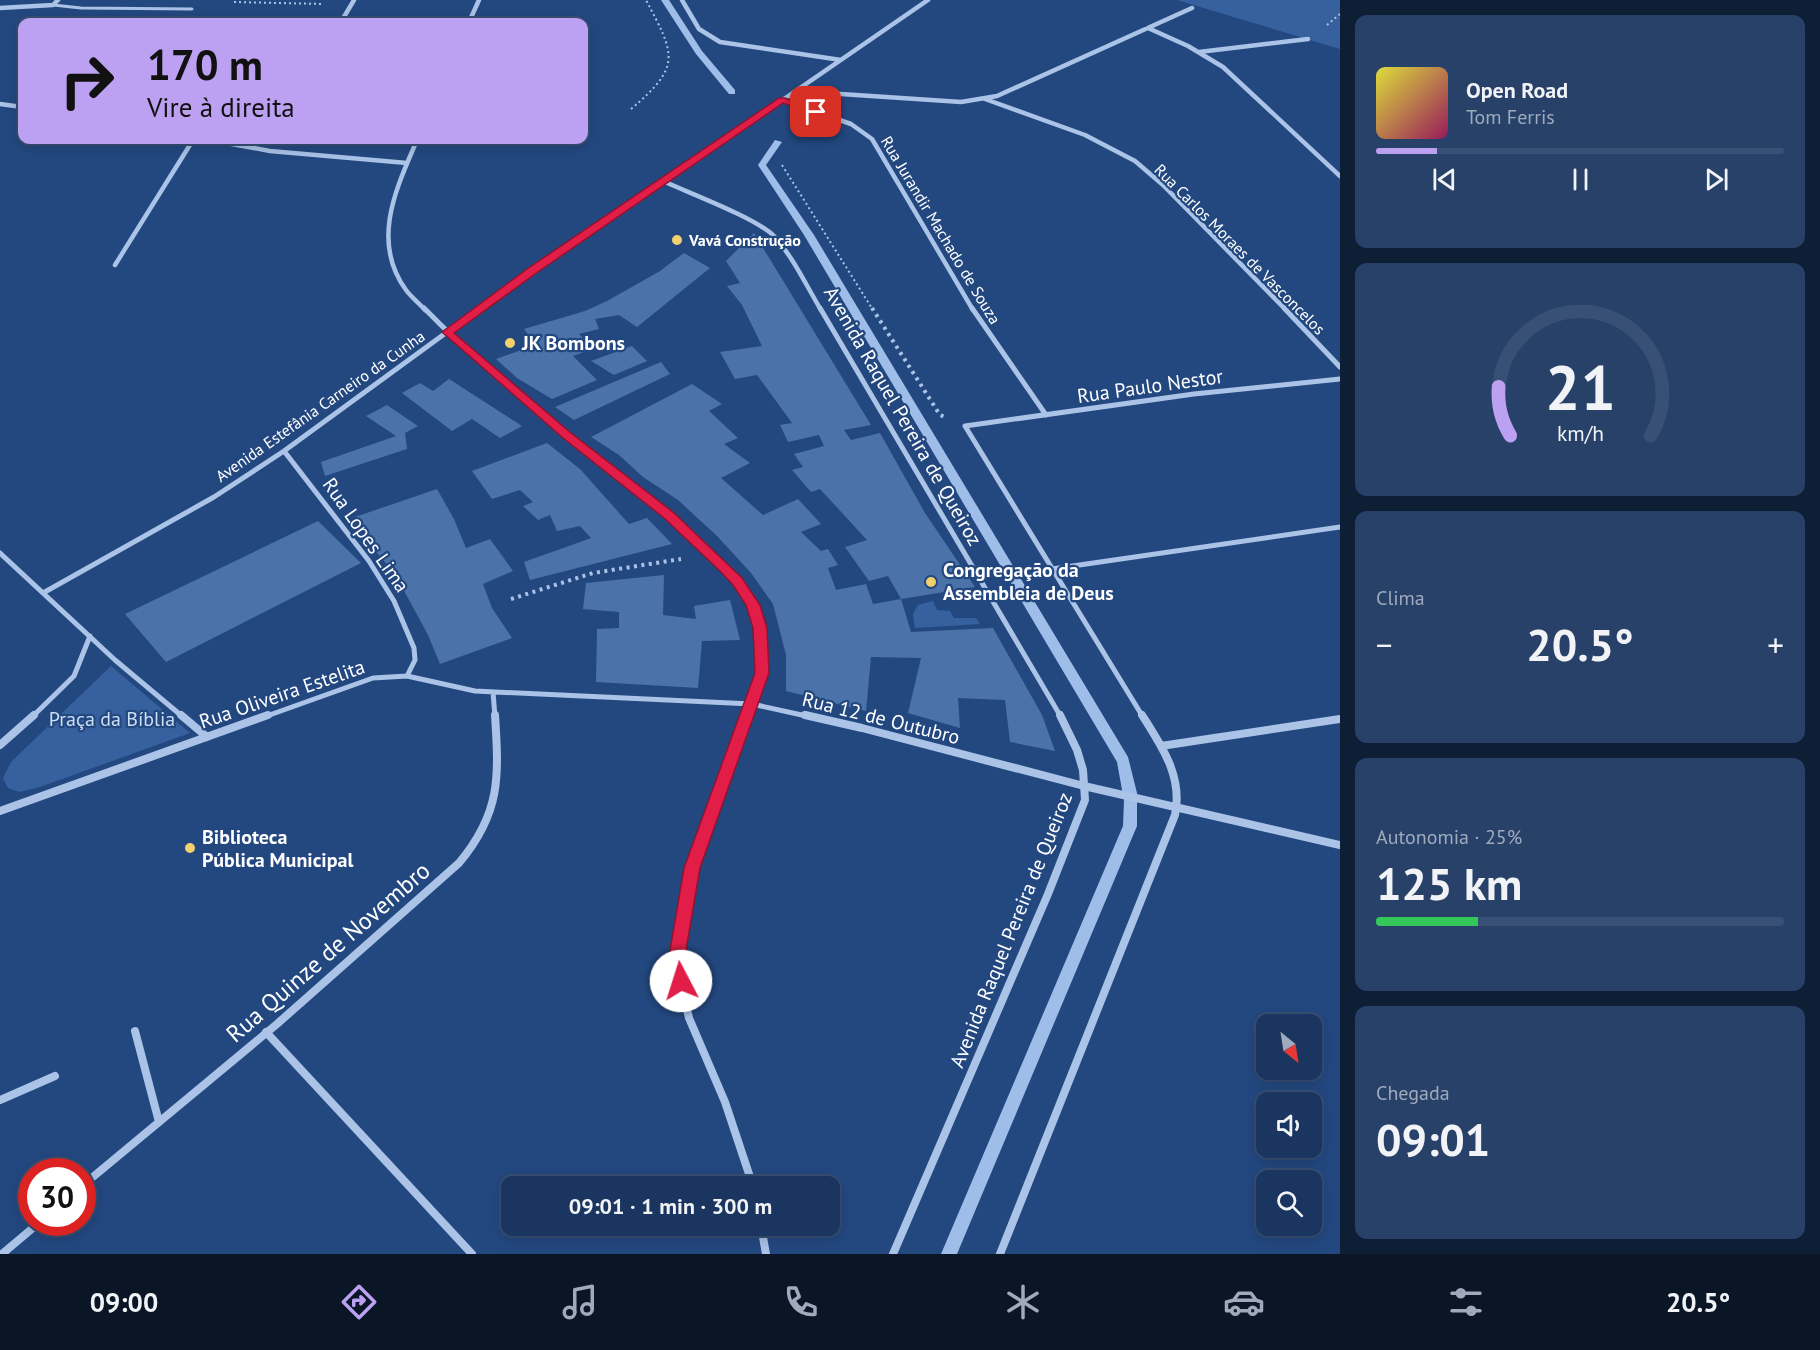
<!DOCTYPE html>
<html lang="pt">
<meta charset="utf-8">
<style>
:root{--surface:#1a3660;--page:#274169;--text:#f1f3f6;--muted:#9fabbd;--line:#385075;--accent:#bca0f2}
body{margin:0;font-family:"PT Sans",sans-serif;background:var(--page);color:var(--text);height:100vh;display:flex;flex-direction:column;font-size:22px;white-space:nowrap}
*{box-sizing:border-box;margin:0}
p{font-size:20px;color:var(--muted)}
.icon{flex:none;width:33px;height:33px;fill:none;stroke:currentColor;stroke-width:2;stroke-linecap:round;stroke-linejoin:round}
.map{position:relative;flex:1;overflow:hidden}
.details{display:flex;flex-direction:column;gap:15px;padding:15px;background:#0e1e35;width:480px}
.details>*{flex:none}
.guide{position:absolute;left:18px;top:18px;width:570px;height:126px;border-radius:12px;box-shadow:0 3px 15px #0003,0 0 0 2px var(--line);background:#bca0f2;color:#111;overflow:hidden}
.needle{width:39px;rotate:150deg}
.tools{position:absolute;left:1256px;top:1014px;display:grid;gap:12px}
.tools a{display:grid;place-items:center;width:66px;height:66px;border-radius:12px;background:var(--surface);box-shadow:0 3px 15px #0003,0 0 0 2px var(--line);font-size:30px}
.speed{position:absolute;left:18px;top:1158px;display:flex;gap:12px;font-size:30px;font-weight:700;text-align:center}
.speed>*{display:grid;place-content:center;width:78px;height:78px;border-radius:50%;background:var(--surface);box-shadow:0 3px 15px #0003,0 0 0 2px var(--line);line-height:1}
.speed .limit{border:9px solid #d22;background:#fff;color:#111}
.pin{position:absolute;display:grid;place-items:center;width:51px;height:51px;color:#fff;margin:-26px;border-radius:12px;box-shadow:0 3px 9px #0006}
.me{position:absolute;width:66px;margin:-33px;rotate:355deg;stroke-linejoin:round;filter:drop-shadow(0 0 4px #0008)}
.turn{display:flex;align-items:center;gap:21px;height:126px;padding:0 30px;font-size:27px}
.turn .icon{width:78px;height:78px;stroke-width:2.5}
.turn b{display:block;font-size:42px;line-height:51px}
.big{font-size:45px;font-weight:700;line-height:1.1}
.details .widget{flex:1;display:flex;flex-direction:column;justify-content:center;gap:9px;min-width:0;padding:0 21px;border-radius:12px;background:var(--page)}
.details .dial{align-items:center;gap:0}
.dial svg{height:156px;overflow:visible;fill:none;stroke:var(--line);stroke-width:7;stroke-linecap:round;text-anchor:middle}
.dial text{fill:var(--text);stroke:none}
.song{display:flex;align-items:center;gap:18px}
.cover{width:72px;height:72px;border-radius:9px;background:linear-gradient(135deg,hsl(60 70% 55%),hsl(330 70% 35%))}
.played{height:6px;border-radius:3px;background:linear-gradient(90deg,var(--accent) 15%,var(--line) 15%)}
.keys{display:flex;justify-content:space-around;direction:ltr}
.heat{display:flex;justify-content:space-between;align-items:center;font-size:33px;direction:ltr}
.charge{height:9px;border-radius:4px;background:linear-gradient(90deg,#34c759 25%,var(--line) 0)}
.trip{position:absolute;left:501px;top:1176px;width:339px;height:60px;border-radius:12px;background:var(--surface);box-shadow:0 3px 15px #0003,0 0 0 2px var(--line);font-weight:700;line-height:60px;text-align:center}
.tabs{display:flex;height:96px;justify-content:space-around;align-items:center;background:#0a1626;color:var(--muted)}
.tabs .icon{width:42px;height:42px}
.tabs .on{color:var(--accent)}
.tabs b{font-size:27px;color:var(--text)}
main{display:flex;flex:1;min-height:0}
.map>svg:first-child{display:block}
.green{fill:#37619e}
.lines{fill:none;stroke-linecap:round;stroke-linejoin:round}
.stream{fill:#9ebde8;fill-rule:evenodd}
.building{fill:#4b72a9}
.path-far1{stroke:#aac3e7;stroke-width:2;stroke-dasharray:2 3;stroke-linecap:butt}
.path{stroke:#aac3e7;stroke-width:4;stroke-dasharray:3 4.5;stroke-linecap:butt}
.lane{stroke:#aac3e7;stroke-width:3}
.street-far2{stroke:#aac3e7;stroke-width:4.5}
.street-far1{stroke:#aac3e7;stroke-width:5}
.street{stroke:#aac3e7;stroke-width:8}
.route{fill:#e11d48;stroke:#92132f;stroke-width:1.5}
.poi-dot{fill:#f2d06d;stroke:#234880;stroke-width:2}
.labels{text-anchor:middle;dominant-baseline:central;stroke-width:4.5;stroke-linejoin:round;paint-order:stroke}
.far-street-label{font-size:16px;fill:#fff;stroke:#234880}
.far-poi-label{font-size:16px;font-weight:bold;fill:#fff;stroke:#234880;text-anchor:start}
.poi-label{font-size:20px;font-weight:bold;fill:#fff;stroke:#234880;text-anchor:start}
.street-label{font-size:20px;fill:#fff;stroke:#234880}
.park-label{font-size:20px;fill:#cddef5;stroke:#234880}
.near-street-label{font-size:24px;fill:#fff;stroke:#234880}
</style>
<main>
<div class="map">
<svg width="1340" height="1254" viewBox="0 0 1340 1254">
<rect width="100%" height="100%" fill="#234880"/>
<!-- green -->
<path class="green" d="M1177 0H1340V49Z
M933 601 937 610 950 611 954 618H976L980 624 915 628 913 614 918 605Z
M111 666 190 733 40 787 19 792 8 788 3 778 11 762Z"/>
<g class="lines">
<!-- stream -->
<path class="stream" d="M661 0H669L702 51 735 90V94H729L696 54Z
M775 140 782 142 766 165 814 235 1128 757 1137 793V826L957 1254H941L1123 826 1124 801 1117 762 804 235 758 165Z"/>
</g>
<!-- building -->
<path class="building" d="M754 233 871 425 844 430 851 440 880 433 925 513 975 587 901 599 888 576 869 581 845 547 867 540 820 489 811 492 792 470 803 467 794 454 824 446 819 435 788 442 780 425 792 423 757 375 735 379 720 352 762 346 742 305 727 286 740 283 726 261Z
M684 253 710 268 637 327 619 315 595 319 599 329 579 334 593 349 573 356 597 380 552 399 517 378 496 359 536 345 524 329 585 311 607 301 660 271Z
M632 346 647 361 614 375 591 361Z
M661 362 670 374 574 420 555 407Z
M449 379 522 426 500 438 472 419 452 431 402 393 420 383 433 391Z
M692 384 722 404 709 411 738 438 724 444 750 463 721 478 763 515 798 499 821 524 801 532 821 551 828 549 838 565 828 568 836 590 866 584 873 604 901 599 911 632 993 628 1042 715 1055 751 1010 742 1005 700 958 698 960 728 908 713 921 658 871 657 866 711 786 691V655L773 604 751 573 717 536 678 500 643 477 619 455 591 437Z
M387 405 418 426 405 433 407 449 325 476 321 462 396 436 366 416Z
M547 443 580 469 629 524 647 518 672 544 530 580 524 562 591 538 580 526 557 531 550 515 538 520 523 506 533 502 520 490 492 499 472 471Z
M437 489 454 519 466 548 490 539 513 571 483 584 492 608 512 638 440 664 428 635 395 574 373 548 355 517Z
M318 521 361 563 166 662 125 614Z
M664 575 663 615 696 619 694 606 730 600 740 640 702 641 698 688 596 682 597 629 619 628V612L583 609 586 583Z"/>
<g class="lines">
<!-- path-far1 -->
<path class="path-far1" d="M234 2 323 4
M1327 25 1340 14
M631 109C682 66 675 55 646 0
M782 165 873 310"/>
<!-- path -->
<path class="path" d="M872 308 940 415 945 417
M1006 576 1025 573
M511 599 593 573 681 559"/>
<!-- lane -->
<path class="lane" d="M53 5 81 8 192 9"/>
<!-- street-far2 -->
<path class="street-far2" d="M682 0 699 29 720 42 841 60
M0 8 53 5 58 0
M341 22 354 0
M469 22 479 0
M1148 28 1188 46 1223 67 1340 176
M1199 52 1308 39
M796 91 961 102 997 96 1192 8
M985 99 1085 135 1135 161 1163 185 1286 310
M782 100 851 124 872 139 973 310
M0 104 22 107
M210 140 270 151 407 163
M417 140C397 187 370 241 406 290 411 297 419 303 425 310
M663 181C689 193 756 218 774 236 793 257 806 285 821 310
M115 265 193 140
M478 310 928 0"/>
<!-- street-far1 -->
<path class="street-far1" d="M424 308C480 366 544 415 607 466 646 497 736 562 754 607 760 624 765 656 762 674 759 688 751 703 746 717
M820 308 1061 717
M972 308 1046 415
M1284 308 1340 367
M284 451 369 561 394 601 414 648 415 660 407 676
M0 553 115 660 183 717
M1052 569 1340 527
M43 593 214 497 284 451 480 308
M493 692 495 717
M32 717 74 676 90 636
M264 717 373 678 407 676 475 691 752 704 811 717
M1143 717 965 426 1194 394 1340 379"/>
<!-- street -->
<path class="street" d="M181 715 207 737
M747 715 692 868 676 962 689 1018 725 1102 753 1186
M805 715 862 728 1084 786 1340 845
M0 745 34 715
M1161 746 1340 719
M0 811 268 715
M135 1031 159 1122
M266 1032 472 1254
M0 1100 55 1076
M82 1186 277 1024 459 863C501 813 499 777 495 715
M761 1226 766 1254
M2 1254 40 1222
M893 1254 1048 894 1085 800 1083 770 1077 750 1060 715
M1000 1254 1175 815C1183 776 1162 747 1142 715"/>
</g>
<!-- route -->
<path class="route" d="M779 98H785L821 112 816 115 783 103 535 274 454 333 571 433 673 512 742 578 760 605 767 628 769 673 700 868 684 962 689 981 686 986 681 988 675 986 668 962 684 868 755 673 753 628 746 605 733 585 720 571 664 518 563 438 442 332 527 269Z"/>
<!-- markers -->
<g class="poi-dot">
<circle cx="677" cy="240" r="6"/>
<circle cx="510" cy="343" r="6"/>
<circle cx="931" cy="582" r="6"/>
<circle cx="190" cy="848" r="6"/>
</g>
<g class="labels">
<!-- far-street labels -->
<g class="far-street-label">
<text transform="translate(941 230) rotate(59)">Rua Jurandir Machado de Souza</text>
<text transform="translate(1240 249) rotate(45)">Rua Carlos Moraes de Vasconcelos</text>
<text transform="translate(320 406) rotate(-35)">Avenida Estefânia Carneiro da Cunha</text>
</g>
<!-- far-poi labels -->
<g class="far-poi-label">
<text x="689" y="240">Vavá Construção</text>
</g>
<!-- poi labels -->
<g class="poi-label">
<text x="522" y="343">JK Bombons</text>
<text x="943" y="570">Congregação da<tspan x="943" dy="23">Assembleia de Deus</tspan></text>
<text x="202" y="837">Biblioteca<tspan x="202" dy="23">Pública Municipal</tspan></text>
</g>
<!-- street labels -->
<g class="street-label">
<text transform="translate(1150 386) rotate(-8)">Rua Paulo Nestor</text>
<text transform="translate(903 416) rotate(60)">Avenida Raquel Pereira de Queiroz</text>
<text transform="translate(366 535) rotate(55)">Rua Lopes Lima</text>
<text transform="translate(282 694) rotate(-19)">Rua Oliveira Estelita</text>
<text transform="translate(881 718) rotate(14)">Rua 12 de Outubro</text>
<text transform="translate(1011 930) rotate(-68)">Avenida Raquel Pereira de Queiroz</text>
</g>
<!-- park labels -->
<g class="park-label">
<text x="112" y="719">Praça da Bíblia</text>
</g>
<!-- near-street labels -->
<g class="near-street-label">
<text transform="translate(328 952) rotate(-41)">Rua Quinze de Novembro</text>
</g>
</g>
</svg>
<div class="tools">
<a><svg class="needle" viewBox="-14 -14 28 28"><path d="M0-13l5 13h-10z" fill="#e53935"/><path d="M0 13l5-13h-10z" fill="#9fabbd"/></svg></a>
<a><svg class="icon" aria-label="sound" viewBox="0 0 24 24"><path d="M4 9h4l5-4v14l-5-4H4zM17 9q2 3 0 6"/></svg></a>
<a><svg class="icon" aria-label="search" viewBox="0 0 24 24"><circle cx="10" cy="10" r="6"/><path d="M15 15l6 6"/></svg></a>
</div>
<div class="speed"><div class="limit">30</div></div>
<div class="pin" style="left:816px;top:112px;background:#d93025"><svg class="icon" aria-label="arrive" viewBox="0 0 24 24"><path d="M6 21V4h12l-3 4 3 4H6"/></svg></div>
<svg class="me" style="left:681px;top:981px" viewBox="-20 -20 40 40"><circle r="19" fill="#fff"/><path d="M0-13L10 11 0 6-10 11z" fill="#e11d48"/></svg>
<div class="trip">09:01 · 1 min · 300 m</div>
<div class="guide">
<div class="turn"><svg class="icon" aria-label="right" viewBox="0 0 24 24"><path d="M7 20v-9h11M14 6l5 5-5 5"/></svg><div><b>170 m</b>Vire à direita</div></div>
</div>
</div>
<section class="details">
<div class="widget">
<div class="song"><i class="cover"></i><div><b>Open Road</b><p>Tom Ferris</p></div></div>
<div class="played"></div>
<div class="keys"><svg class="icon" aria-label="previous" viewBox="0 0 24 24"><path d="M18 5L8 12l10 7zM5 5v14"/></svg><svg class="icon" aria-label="pause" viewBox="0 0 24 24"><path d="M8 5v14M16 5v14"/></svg><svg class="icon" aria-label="next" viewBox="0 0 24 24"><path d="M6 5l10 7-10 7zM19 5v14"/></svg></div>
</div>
<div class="widget dial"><svg viewBox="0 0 100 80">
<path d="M14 69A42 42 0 1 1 86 69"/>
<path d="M14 69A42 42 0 0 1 8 44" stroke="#bca0f2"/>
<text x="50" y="56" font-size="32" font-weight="700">21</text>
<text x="50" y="72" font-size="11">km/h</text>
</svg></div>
<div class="widget"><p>Clima</p>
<div class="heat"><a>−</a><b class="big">20.5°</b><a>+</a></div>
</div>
<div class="widget"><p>Autonomia · 25%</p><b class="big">125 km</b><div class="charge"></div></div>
<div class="widget"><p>Chegada</p><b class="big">09:01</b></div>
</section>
</main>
<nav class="tabs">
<b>09:00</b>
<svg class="icon on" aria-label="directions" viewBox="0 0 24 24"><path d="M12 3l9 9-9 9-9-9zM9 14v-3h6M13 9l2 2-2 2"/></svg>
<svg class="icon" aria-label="music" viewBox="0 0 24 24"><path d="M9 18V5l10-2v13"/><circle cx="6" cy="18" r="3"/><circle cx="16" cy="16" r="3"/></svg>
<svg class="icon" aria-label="phone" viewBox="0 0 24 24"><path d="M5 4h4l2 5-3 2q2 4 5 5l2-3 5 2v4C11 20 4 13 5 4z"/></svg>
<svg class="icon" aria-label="climate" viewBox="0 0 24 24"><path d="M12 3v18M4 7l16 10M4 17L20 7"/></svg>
<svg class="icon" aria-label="car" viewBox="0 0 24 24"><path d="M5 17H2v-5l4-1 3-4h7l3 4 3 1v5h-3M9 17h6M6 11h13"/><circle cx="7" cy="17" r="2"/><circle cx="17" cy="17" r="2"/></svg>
<svg class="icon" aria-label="filters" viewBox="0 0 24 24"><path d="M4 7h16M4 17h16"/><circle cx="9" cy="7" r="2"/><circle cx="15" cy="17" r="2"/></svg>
<b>20.5°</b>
</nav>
